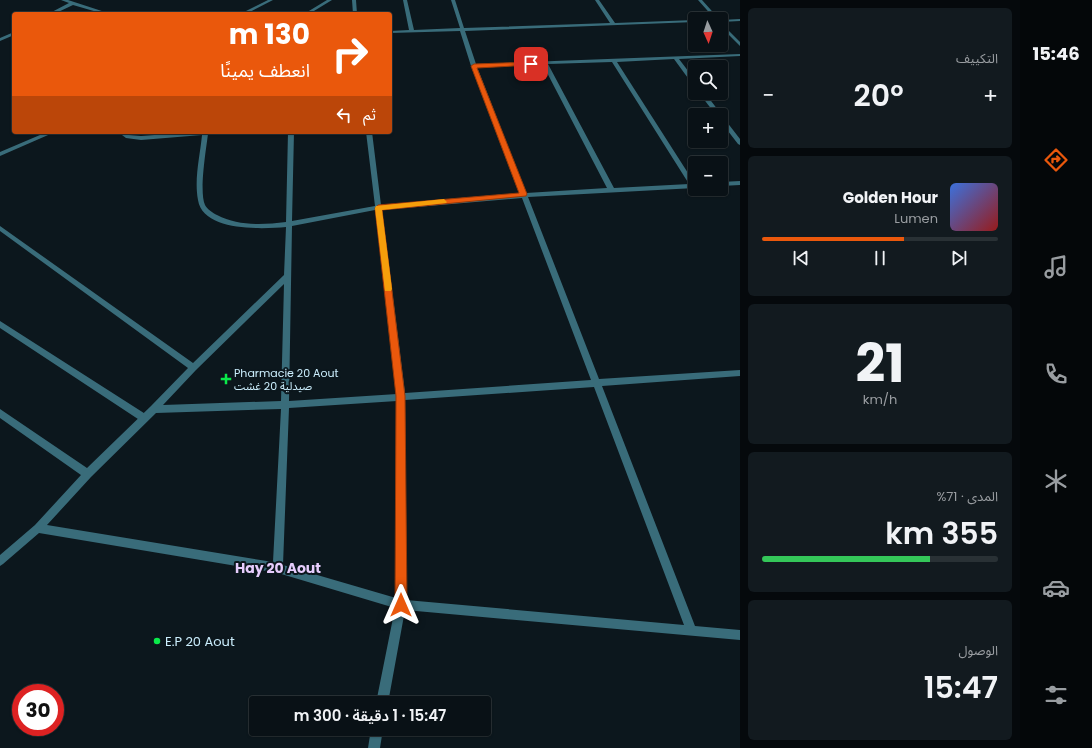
<!DOCTYPE html>
<html lang="ar">
<meta charset="utf-8">
<style>
:root{--surface:#091116;--page:#121a1f;--text:#f1f3f6;--muted:#999da1;--line:#293135;--accent:#ea580c}
body{margin:0;font-family:Poppins,"Noto Sans Arabic",sans-serif;background:var(--page);color:var(--text);direction:rtl;height:100vh;display:flex;flex-direction:column;font-size:15px;white-space:nowrap}
*{box-sizing:border-box;margin:0}
p{font-size:13px;color:var(--muted)}
.icon{flex:none;width:22px;height:22px;fill:none;stroke:currentColor;stroke-width:2;stroke-linecap:round;stroke-linejoin:round}
.map{position:relative;flex:1;overflow:hidden;direction:ltr}
.side{display:flex;flex-direction:column;gap:8px;padding:8px;background:#05090c;width:280px}
.side>*{flex:none}
.top-card{position:absolute;left:12px;top:12px;width:380px;height:122px;border-radius:4px;box-shadow:0 1px 3px #0004,0 0 0 1px var(--line);direction:rtl;background:#ea580c;color:#fff;overflow:hidden}
.needle{width:26px;rotate:177deg}
.fabs{position:absolute;left:688px;top:12px;display:grid;gap:8px}
.fabs a{display:grid;place-items:center;width:40px;height:40px;border-radius:4px;background:var(--surface);box-shadow:0 1px 3px #0004,0 0 0 1px var(--line);font-size:20px}
.speed{position:absolute;left:12px;top:684px;display:flex;gap:8px;font-size:20px;font-weight:700;text-align:center}
.speed>*{display:grid;place-content:center;width:52px;height:52px;border-radius:50%;background:var(--surface);box-shadow:0 1px 3px #0004,0 0 0 1px var(--line);line-height:1}
.speed .limit{border:6px solid #d22;background:#fff;color:#111}
.pin{position:absolute;display:grid;place-items:center;width:34px;height:34px;color:#fff;margin:-17px;border-radius:8px;box-shadow:0 2px 6px #0006}
.me{position:absolute;width:44px;margin:-22px;rotate:0deg;stroke-linejoin:round;filter:drop-shadow(0 0 3px #0008)}
.turn{display:flex;align-items:center;gap:14px;height:84px;padding:0 16px;font-size:18px}
.turn .icon{width:52px;height:52px;stroke-width:2.5}
.turn b{display:block;font-size:28px;line-height:34px}
.then{display:flex;align-items:center;height:38px;padding:0 16px;background:#0003;gap:8px;font-size:15px}
.big{font-size:30px;font-weight:600;line-height:1.1}
.side .widget{flex:1;display:flex;flex-direction:column;justify-content:center;gap:6px;min-width:0;padding:0 14px;border-radius:6px;background:var(--page)}
.side .dial{align-items:center;gap:0}
.dial b{font-size:52px;line-height:1}
.song{display:flex;align-items:center;gap:12px}
.cover{width:48px;height:48px;border-radius:6px;background:linear-gradient(135deg,hsl(220 70% 55%),hsl(0 70% 35%))}
.played{height:4px;border-radius:2px;background:linear-gradient(90deg,var(--accent) 60%,var(--line) 60%)}
.keys{display:flex;justify-content:space-around;direction:ltr}
.heat{display:flex;justify-content:space-between;align-items:center;font-size:22px;direction:ltr}
.charge{height:6px;border-radius:3px;background:linear-gradient(90deg,#34c759 71%,var(--line) 0)}
.trip{position:absolute;left:249px;top:696px;width:242px;height:40px;border-radius:4px;background:var(--surface);box-shadow:0 1px 3px #0004,0 0 0 1px var(--line);font-weight:600;line-height:40px;text-align:center;direction:rtl}
main{display:flex;flex:1;min-height:0}
.tab-bar{display:flex;flex-direction:column;width:72px;justify-content:space-around;align-items:center;background:#040709;color:var(--muted)}
.tab-bar .icon{width:28px;height:28px}
.tab-bar .active{color:var(--accent)}
.tab-bar b{font-size:18px;color:var(--text)}
.map>svg:first-child{display:block}
.lines{fill:none;stroke-linecap:round;stroke-linejoin:round}
.service{fill:#396c7a;fill-rule:evenodd}
.minor{fill:#396c7a;fill-rule:evenodd}
.route{fill:#ea580c;stroke:#983908}
.slow{fill:#f59e0b}
.poi-dot{fill:#0aea4a;stroke:#0c171d;stroke-width:1.5}
.labels{text-anchor:middle;dominant-baseline:central;stroke-width:4;stroke-linejoin:round;paint-order:stroke}
.poi-label{font-size:11px;fill:#cbeefd;stroke:#0c171d;text-anchor:start}
.near-poi-label{font-size:13px;fill:#cbeefd;stroke:#0c171d;text-anchor:start}
.near-neighbourhood-label{font-size:14px;font-weight:bold;fill:#e7cdfd;stroke:#0c171d}
</style>
<main>
<nav class="tab-bar">
<b>15:46</b>
<svg class="icon active" aria-label="directions" viewBox="0 0 24 24"><path d="M12 3l9 9-9 9-9-9zM9 14v-3h6M13 9l2 2-2 2"/></svg>
<svg class="icon" aria-label="music" viewBox="0 0 24 24"><path d="M9 18V5l10-2v13"/><circle cx="6" cy="18" r="3"/><circle cx="16" cy="16" r="3"/></svg>
<svg class="icon" aria-label="phone" viewBox="0 0 24 24"><path d="M5 4h4l2 5-3 2q2 4 5 5l2-3 5 2v4C11 20 4 13 5 4z"/></svg>
<svg class="icon" aria-label="climate" viewBox="0 0 24 24"><path d="M12 3v18M4 7l16 10M4 17L20 7"/></svg>
<svg class="icon" aria-label="car" viewBox="0 0 24 24"><path d="M5 17H2v-5l4-1 3-4h7l3 4 3 1v5h-3M9 17h6M6 11h13"/><circle cx="7" cy="17" r="2"/><circle cx="17" cy="17" r="2"/></svg>
<svg class="icon" aria-label="filters" viewBox="0 0 24 24"><path d="M4 7h16M4 17h16"/><circle cx="9" cy="7" r="2"/><circle cx="15" cy="17" r="2"/></svg>
</nav>
<section class="side">
<div class="widget"><p>التكييف</p>
<div class="heat"><a>−</a><b class="big">20°</b><a>+</a></div>
</div>
<div class="widget">
<div class="song"><i class="cover"></i><div><b>Golden Hour</b><p>Lumen</p></div></div>
<div class="played"></div>
<div class="keys"><svg class="icon" aria-label="previous" viewBox="0 0 24 24"><path d="M18 5L8 12l10 7zM5 5v14"/></svg><svg class="icon" aria-label="pause" viewBox="0 0 24 24"><path d="M8 5v14M16 5v14"/></svg><svg class="icon" aria-label="next" viewBox="0 0 24 24"><path d="M6 5l10 7-10 7zM19 5v14"/></svg></div>
</div>
<div class="widget dial"><b>21</b><p>km/h</p></div>
<div class="widget"><p>المدى · 71%</p><b class="big">355 km</b><div class="charge"></div></div>
<div class="widget"><p>الوصول</p><b class="big">15:47</b></div>
</section>
<div class="map">
<svg width="740" height="748" viewBox="0 0 740 748">
<rect width="100%" height="100%" fill="#0c171d"/>
<g class="lines">
<!-- service -->
<path class="service" d="M268 0H273L246 14H240Z
M0 321 147 415 148 418 147 421 144 422 141 421 0 328Z"/>
<!-- minor -->
<path class="minor" d="M61 0H68L111 14H104L73 5 54 14H48L69 3Z
M327 0H332L309 14H304Z
M352 0H356L357 14H353Z
M403 0H407L414 30 460 28 451 0H455L464 28 610 23 595 0H599L615 23 695 20V22L465 31 476 64 740 54V56L679 59 695 80V86L693 85 674 59 617 62 695 184V188L528 197 599 379 740 370V376L602 386 695 626 740 630V640L405 610 388 703H376L395 608 278 573 39 533 3 564 0 566V555L35 525 81 475 0 418V409L87 468 151 406 188 368 0 231V226L193 363 284 275 286 227C263 229 203 232 198 200 194 179 200 156 202 135L141 140 126 138 118 132H125L129 135 141 136 195 132H220L217 134H208C206 150 199 192 205 205 207 209 213 213 217 215 238 226 262 225 286 222L288 132H294L292 221 375 206 366 132H372L381 205 520 193 471 66 460 31 390 33V31L409 30ZM612 62 689 184 614 188 548 64ZM543 65 607 188 526 193 477 67ZM522 198 591 380 405 393 382 210ZM375 210 397 394 289 401 292 226ZM284 284 281 401 163 405 196 370ZM594 387 684 625 406 600 405 400ZM397 401 396 598 283 565 289 408ZM281 409 273 562 47 525 91 477 156 413Z
M698 0H702L719 19H715Z
M740 19V21L721 22V20Z
M721 23 740 42V46L721 27Z
M14 32V35L0 41V38Z
M699 93H705L721 114 722 115 721 116V115H716Z
M721 116 723 117 740 139V145L738 144 721 122Z
M47 132H55L0 156V152Z
M740 181V185L721 186V182Z
M371 729H383L380 748H368Z"/>
</g>
<!-- route -->
<path class="route" d="M531 62 534 64 533 65 477 68 527 194 526 196 382 210 405 396 407 605 405 609 401 611 397 609 395 605 396 396 375 208 378 205 519 193 471 66 474 64Z"/>
<!-- slow -->
<path class="slow" d="M444 199 447 202 446 203 382 210 392 289 391 291H385L375 208 376 206Z"/>
<!-- markers -->
<g class="poi-dot">
<path d="M224 373h4v4h4v4h-4v4h-4v-4h-4v-4h4z"/>
<circle cx="157" cy="641" r="4"/>
</g>
<g class="labels">
<!-- poi labels -->
<g class="poi-label">
<text x="234" y="373">Pharmacie 20 Aout<tspan x="234" dy="13">صيدلية 20 غشت</tspan></text>
</g>
<!-- near-poi labels -->
<g class="near-poi-label">
<text x="165" y="641">E.P 20 Aout</text>
</g>
<!-- near-neighbourhood labels -->
<g class="near-neighbourhood-label">
<text x="278" y="568">Hay 20 Aout</text>
</g>
</g>
</svg>
<div class="fabs">
<a><svg class="needle" viewBox="-14 -14 28 28"><path d="M0-13l5 13h-10z" fill="#e53935"/><path d="M0 13l5-13h-10z" fill="#999da1"/></svg></a>
<a><svg class="icon" aria-label="search" viewBox="0 0 24 24"><circle cx="10" cy="10" r="6"/><path d="M15 15l6 6"/></svg></a>
<a>+</a>
<a>−</a>
</div>
<div class="speed"><div class="limit">30</div></div>
<div class="pin" style="left:531px;top:64px;background:#d93025"><svg class="icon" aria-label="arrive" viewBox="0 0 24 24"><path d="M6 21V4h12l-3 4 3 4H6"/></svg></div>
<svg class="me" style="left:401px;top:605px" viewBox="-20 -20 40 40"><path d="M0-17L14 15 0 8-14 15z" fill="#ea580c" stroke="#fff" stroke-width="4"/></svg>
<div class="trip">15:47 · 1 دقيقة · 300 m</div>
<div class="top-card">
<div class="turn"><svg class="icon" aria-label="right" viewBox="0 0 24 24"><path d="M7 20v-9h11M14 6l5 5-5 5"/></svg><div><b>130 m</b>انعطف يمينًا</div></div>
<div class="then">ثم<svg class="icon" aria-label="left" viewBox="0 0 24 24"><path d="M17 20v-9H6M10 6l-5 5 5 5"/></svg></div>
</div>
</div>
</main>
